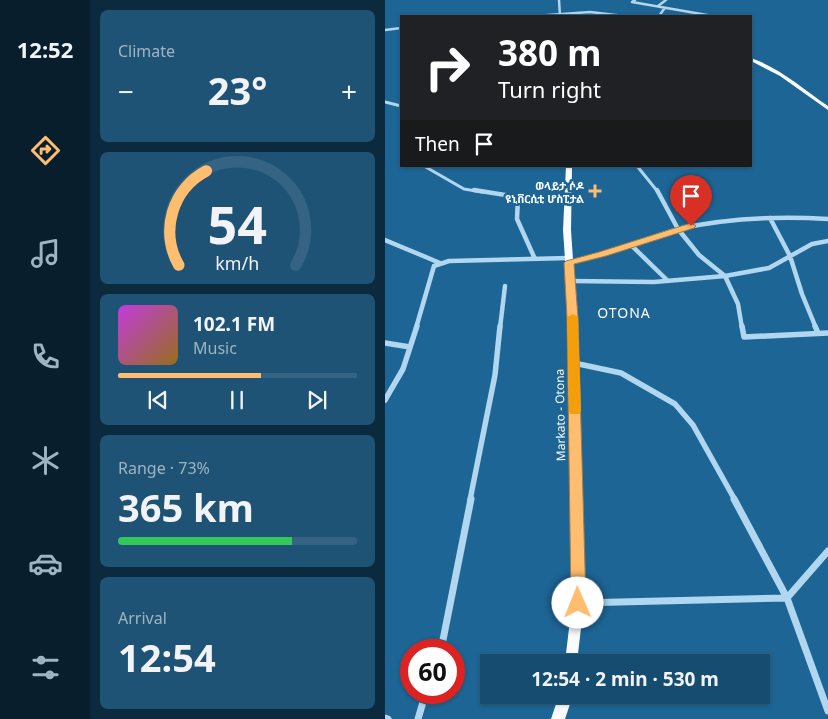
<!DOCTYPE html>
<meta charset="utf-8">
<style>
:root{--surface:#164c70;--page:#1f5375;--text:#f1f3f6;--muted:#9eb4c3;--line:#356383;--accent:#febd6f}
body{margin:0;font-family:"Noto Sans","Noto Sans Ethiopic",sans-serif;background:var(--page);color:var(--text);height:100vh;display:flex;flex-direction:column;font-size:19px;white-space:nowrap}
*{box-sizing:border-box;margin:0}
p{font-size:16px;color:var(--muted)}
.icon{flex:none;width:28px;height:28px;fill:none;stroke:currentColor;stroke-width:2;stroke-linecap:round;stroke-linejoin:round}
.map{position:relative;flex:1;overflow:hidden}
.drawer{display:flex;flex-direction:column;gap:10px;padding:10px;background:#0c2a3e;width:295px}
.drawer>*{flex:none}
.top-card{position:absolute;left:15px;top:15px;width:352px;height:152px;border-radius:0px;box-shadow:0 1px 4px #0004,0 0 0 1px var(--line);background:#202124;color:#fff;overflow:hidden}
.speed{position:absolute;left:15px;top:639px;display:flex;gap:10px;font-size:25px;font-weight:700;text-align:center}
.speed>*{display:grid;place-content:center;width:65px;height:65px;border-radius:50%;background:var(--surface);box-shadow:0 1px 4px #0004,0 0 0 1px var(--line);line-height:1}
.speed .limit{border:8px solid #d22;background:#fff;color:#111}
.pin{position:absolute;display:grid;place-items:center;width:42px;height:42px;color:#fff;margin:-51px -21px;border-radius:50% 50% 50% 0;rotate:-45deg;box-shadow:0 0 5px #0007}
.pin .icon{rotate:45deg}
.me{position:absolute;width:55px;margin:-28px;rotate:359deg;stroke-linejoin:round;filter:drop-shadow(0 0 4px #0008)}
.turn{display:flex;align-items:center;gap:18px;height:105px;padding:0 15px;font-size:22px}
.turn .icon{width:65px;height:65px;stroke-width:2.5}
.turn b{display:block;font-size:35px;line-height:42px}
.then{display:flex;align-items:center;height:48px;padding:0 15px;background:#0003;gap:10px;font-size:19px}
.big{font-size:38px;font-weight:700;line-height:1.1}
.drawer .card{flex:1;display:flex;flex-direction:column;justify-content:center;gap:8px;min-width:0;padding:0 18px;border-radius:8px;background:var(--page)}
.drawer .dial{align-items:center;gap:0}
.dial svg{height:130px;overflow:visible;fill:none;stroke:var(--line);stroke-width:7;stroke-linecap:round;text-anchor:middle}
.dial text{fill:var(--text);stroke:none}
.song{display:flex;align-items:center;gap:15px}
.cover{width:60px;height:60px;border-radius:8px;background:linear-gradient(135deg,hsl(290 70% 55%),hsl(40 70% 35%))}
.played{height:5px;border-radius:2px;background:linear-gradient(90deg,var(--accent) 60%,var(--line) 60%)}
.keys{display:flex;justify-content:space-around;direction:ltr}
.heat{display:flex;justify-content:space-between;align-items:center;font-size:28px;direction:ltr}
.charge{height:8px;border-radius:4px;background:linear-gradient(90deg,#34c759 73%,var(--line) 0)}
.trip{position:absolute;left:95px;top:654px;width:290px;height:50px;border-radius:0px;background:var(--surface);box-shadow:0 1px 4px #0004,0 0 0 1px var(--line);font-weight:700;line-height:50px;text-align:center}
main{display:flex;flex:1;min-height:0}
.tab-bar{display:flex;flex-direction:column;width:90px;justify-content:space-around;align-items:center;background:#091e2d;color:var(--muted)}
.tab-bar .icon{width:35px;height:35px}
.tab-bar .current{color:var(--accent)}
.tab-bar b{font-size:22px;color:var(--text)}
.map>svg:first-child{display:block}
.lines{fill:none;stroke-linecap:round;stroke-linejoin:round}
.minor-far4{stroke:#b0d7ef;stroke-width:2.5}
.minor-far3{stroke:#b0d7ef;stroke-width:3}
.minor-far2{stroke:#b0d7ef;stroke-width:4.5}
.minor-far1{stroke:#b0d7ef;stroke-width:5.5}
.minor{stroke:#b0d7ef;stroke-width:7}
.primary{fill:#f8fcff;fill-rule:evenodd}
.route{fill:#febd6f;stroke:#a57b48}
.slow{fill:#f59e0b}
.poi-dot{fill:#febd6f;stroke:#1d6595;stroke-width:2}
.labels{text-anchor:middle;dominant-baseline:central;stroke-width:5;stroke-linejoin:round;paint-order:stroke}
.far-poi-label{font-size:11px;font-weight:bold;fill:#fff;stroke:#1d6595;text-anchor:end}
.street-label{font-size:12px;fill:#fff;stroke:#1d6595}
.neighbourhood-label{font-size:14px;letter-spacing:1px;fill:#fff;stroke:#1d6595}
</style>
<main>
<nav class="tab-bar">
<b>12:52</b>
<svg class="icon current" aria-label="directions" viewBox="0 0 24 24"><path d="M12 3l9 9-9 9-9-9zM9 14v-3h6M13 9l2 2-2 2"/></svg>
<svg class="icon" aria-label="music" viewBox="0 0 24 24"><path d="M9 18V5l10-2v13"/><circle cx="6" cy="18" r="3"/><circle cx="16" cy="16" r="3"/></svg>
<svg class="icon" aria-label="phone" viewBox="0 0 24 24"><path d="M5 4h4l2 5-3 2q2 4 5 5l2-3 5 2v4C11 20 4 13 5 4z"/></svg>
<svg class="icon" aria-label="climate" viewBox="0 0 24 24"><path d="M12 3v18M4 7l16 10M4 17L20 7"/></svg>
<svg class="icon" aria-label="car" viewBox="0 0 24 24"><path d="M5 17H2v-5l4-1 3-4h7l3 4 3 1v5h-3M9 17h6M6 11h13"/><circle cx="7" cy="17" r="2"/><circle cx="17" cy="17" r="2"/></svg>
<svg class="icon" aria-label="filters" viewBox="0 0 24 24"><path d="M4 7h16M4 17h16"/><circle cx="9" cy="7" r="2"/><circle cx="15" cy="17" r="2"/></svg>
</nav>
<section class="drawer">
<div class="card"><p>Climate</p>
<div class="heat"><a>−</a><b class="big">23°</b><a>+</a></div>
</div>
<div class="card dial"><svg viewBox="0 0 100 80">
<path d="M14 69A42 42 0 1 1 86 69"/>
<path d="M14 69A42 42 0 0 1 31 11" stroke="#febd6f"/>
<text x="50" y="56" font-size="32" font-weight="700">54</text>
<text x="50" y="72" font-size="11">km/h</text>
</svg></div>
<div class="card">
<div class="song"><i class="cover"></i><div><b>102.1 FM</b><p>Music</p></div></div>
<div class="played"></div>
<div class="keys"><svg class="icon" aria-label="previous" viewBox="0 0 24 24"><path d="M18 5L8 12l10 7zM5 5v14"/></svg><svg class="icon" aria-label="pause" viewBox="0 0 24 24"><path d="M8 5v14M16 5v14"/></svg><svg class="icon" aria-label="next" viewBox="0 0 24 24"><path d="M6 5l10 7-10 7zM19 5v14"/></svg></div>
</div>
<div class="card"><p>Range · 73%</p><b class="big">365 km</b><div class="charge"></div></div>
<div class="card"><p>Arrival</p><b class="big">12:54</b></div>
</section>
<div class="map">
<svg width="443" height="719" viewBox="0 0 443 719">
<rect width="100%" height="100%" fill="#1d6595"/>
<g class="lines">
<!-- minor-far4 -->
<path class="minor-far4" d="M174 0 175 16
M250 0 247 2 322 15
M273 6 281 0
M149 16 205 12 239 16
M274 16 279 9
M0 30 16 28"/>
<!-- minor-far3 -->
<path class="minor-far3" d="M0 102 16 106
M39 166 79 189 97 192
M252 166 273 192"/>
<!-- minor-far2 -->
<path class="minor-far2" d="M89 190 133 197 132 219 150 259
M272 190 293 229C343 218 392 216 443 219
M385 218 405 256 417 294 431 328
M0 240 55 263
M246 245 283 281
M184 263 218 254 293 229 314 255 340 276 353 304 357 328
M186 281 269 282 340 276 384 268 427 244 443 241
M31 328 49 266 64 261 184 258
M115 328 120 286"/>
<!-- minor-far1 -->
<path class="minor-far1" d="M357 326 359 337 443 333
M430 326 433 333
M0 343 25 347
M189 363 236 373 290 404 308 425 350 500
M0 400 18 369 32 326
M85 500 110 375 115 326"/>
<!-- minor -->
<path class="minor" d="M349 499 402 598 443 711
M193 603 402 598 443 551
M56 650 86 499
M0 718 3 719
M33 719 41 692"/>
<!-- primary -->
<path class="primary" d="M366 58C395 68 418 89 443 106V110L395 76 366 61Z
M181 166H187L186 230 192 318 199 603 192 662H180L187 603 184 318 178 230Z
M174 695H188L180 719H166Z"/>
</g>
<!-- route -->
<path class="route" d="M306 223 311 226 309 228 221 256 189 264 193 318 201 603 199 608 193 610 188 608 186 603 182 318 179 263 181 261 214 252Z"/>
<!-- slow -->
<path class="slow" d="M188 314 193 317 196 411 194 414H185L184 411 182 317Z"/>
<!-- markers -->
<path class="poi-dot" d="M207.5 183.5h5v5h5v5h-5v5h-5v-5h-5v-5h5z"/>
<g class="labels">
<!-- far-poi labels -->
<g class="far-poi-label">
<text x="199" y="185">ወላይታ ሶዶ<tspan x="199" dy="13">ዩኒቨርሲቲ ሆስፒታል</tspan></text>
</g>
<!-- street labels -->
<g class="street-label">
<text transform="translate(175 415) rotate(-91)">Markato - Otona</text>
</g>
<!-- neighbourhood labels -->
<g class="neighbourhood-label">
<text x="239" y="312">OTONA</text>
</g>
</g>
</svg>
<div class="speed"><div class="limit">60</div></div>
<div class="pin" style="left:306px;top:226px;background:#d93025"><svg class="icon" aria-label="arrive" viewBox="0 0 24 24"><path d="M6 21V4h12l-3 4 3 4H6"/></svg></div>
<svg class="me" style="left:193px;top:603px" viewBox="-20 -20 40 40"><circle r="19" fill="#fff"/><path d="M0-13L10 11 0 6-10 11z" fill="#febd6f"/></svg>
<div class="trip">12:54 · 2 min · 530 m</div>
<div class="top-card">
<div class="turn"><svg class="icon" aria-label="right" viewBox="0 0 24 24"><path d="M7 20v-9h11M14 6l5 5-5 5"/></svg><div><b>380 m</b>Turn right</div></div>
<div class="then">Then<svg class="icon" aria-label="arrive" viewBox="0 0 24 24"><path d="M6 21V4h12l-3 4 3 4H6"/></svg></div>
</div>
</div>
</main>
